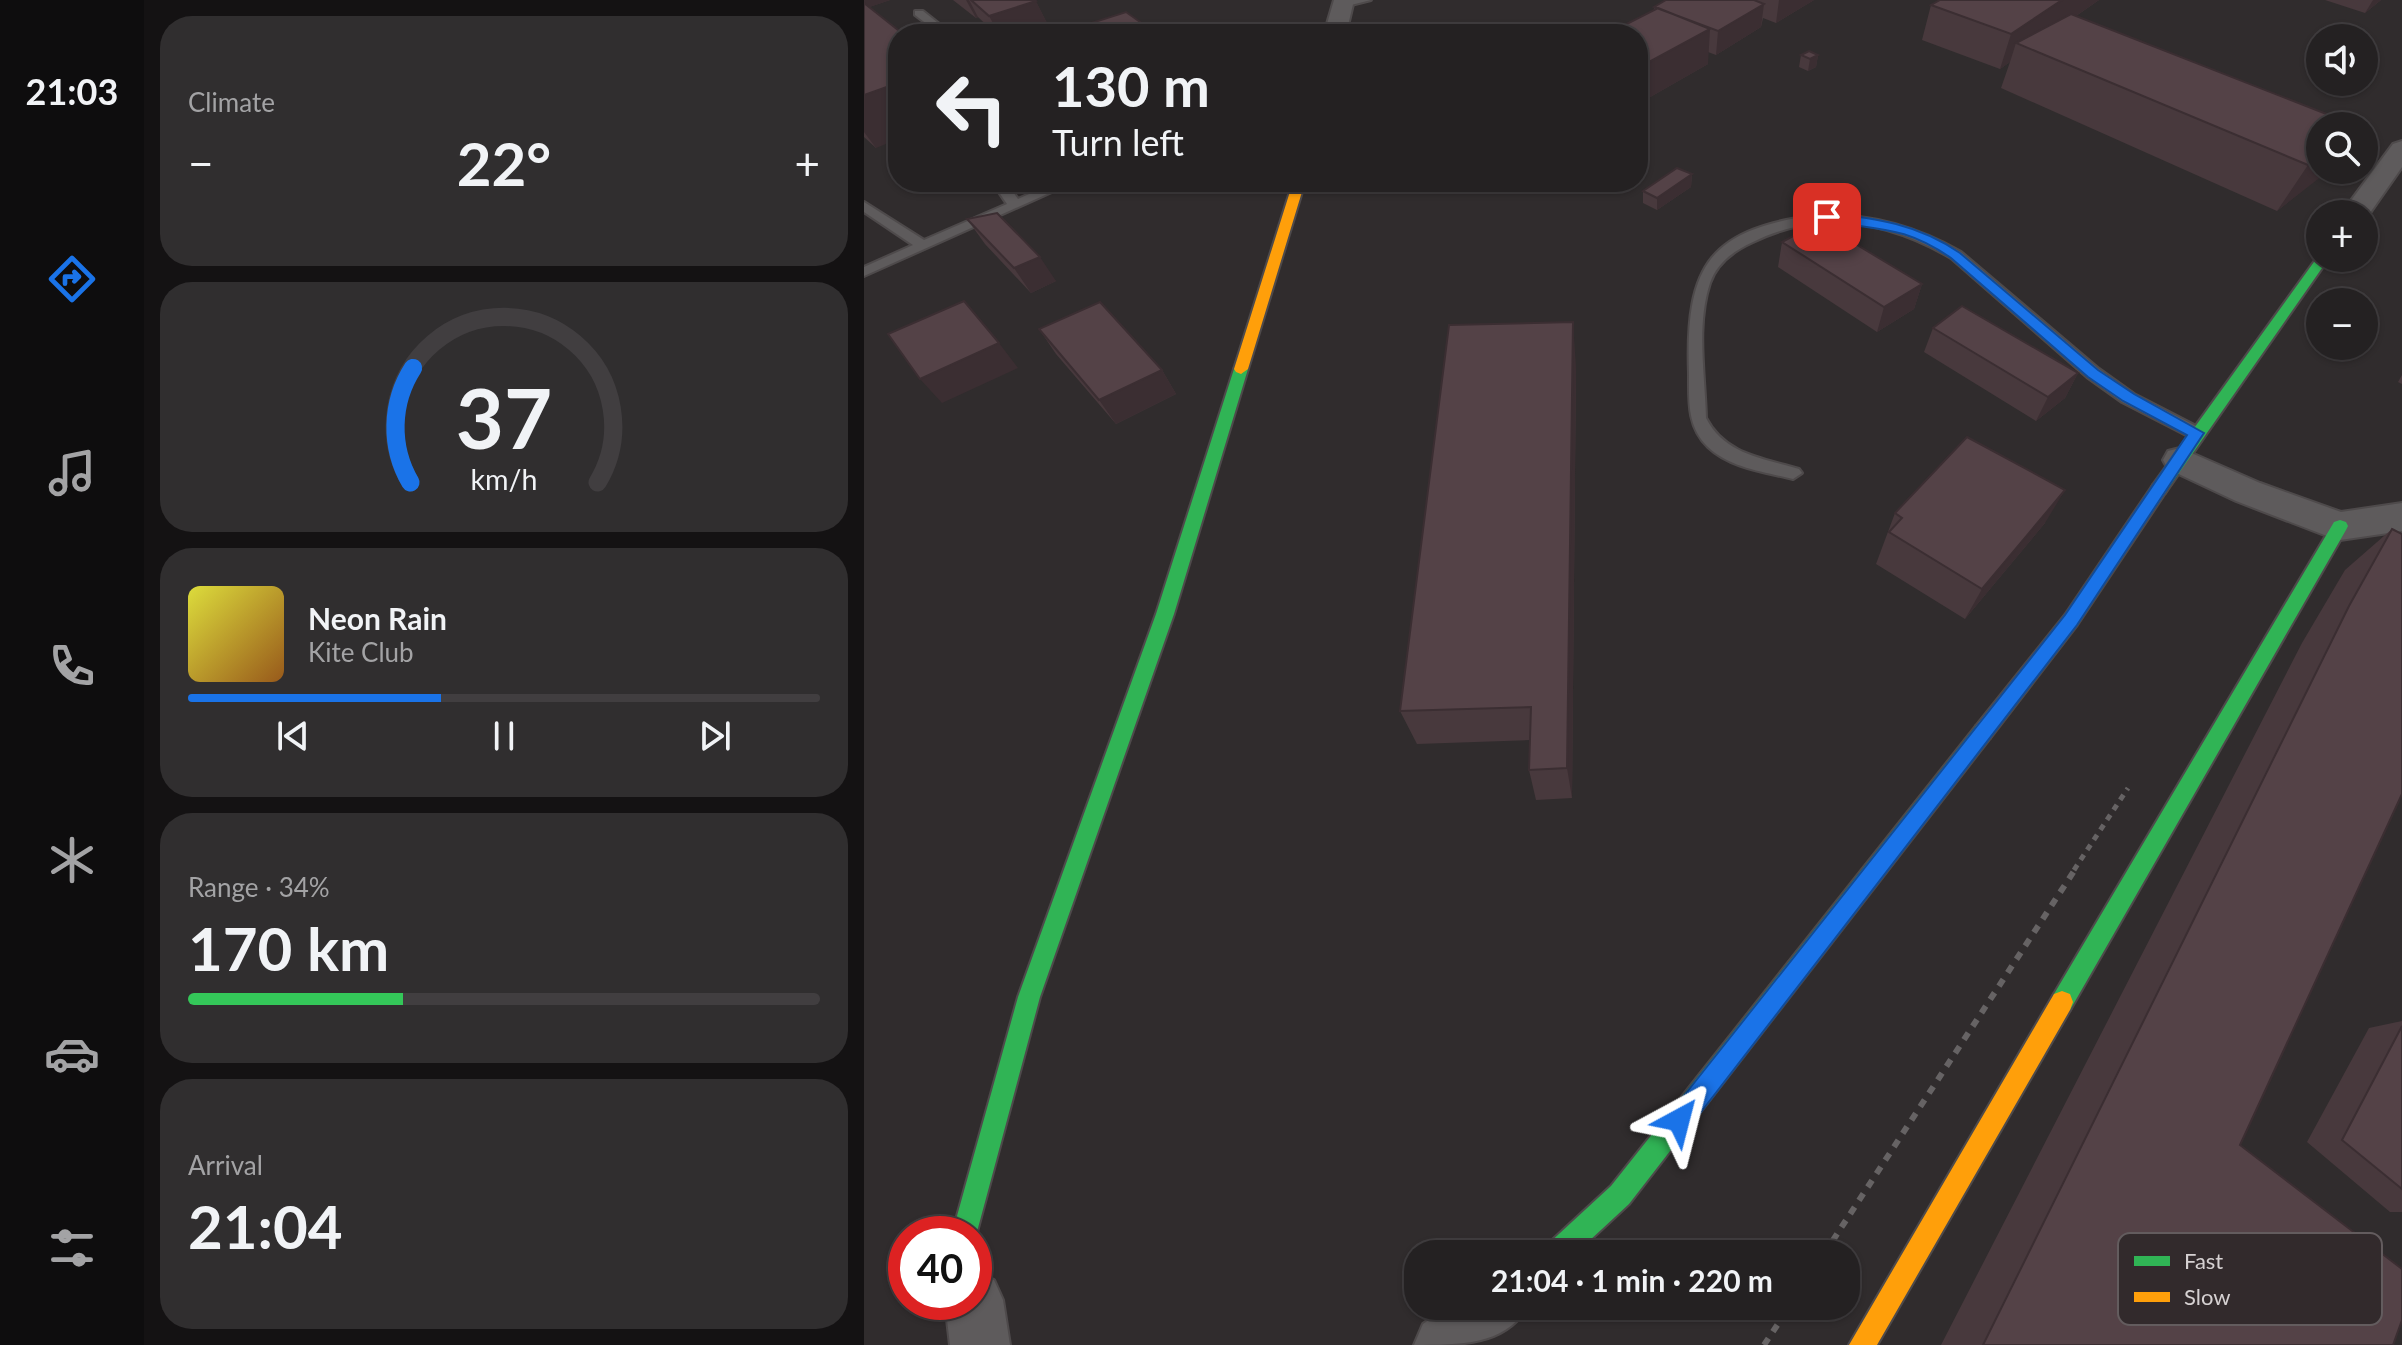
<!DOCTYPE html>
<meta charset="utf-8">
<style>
:root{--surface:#242122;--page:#302e2f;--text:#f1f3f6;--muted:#a3a3a5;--line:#413e40;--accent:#1a73e8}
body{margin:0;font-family:Lato,sans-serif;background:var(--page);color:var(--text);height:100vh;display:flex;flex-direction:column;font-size:30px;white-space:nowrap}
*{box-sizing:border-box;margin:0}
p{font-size:26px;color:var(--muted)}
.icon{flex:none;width:44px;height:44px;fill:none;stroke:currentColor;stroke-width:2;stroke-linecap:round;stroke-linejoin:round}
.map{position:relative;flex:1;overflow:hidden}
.details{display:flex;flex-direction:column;gap:16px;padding:16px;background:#141213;width:720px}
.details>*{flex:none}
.hud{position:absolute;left:24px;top:24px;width:760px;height:168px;border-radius:32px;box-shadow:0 2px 6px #0004,0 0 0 2px var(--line);background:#242122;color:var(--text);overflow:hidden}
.controls{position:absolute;left:1442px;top:24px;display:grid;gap:16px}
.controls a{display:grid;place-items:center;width:72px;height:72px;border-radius:50%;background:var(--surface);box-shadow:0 2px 6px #0004,0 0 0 2px var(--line);font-size:40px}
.speed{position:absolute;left:24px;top:1216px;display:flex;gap:16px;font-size:40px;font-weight:700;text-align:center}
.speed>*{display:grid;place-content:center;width:104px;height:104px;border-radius:50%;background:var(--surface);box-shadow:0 2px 6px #0004,0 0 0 2px var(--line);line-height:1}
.speed .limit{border:12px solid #d22;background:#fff;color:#111}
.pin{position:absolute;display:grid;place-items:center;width:68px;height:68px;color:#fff;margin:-34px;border-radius:16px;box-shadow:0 4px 12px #0006}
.me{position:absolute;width:88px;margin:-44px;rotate:38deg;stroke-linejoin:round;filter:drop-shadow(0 0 6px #0008)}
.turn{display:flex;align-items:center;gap:28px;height:168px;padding:0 32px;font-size:36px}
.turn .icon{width:104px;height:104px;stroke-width:2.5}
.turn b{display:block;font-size:56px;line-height:68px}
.big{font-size:60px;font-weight:700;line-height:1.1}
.details .tile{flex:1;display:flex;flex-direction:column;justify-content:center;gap:12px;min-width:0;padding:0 28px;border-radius:32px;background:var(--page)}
.details .dial{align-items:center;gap:0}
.dial svg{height:208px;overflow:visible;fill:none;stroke:var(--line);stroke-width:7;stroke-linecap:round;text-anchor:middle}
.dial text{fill:var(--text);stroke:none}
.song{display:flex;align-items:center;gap:24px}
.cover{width:96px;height:96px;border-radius:12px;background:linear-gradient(135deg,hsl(60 70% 55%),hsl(30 70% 35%))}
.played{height:8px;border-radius:4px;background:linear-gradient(90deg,var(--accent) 40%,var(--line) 40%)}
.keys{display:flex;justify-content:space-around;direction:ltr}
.heat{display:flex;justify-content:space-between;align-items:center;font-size:44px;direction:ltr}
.charge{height:12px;border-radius:6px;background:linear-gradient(90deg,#34c759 34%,var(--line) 0)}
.trip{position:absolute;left:540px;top:1240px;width:456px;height:80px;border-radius:32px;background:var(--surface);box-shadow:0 2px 6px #0004,0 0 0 2px var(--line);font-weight:700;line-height:80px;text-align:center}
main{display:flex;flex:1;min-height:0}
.tab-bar{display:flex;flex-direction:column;width:144px;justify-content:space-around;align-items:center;background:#0e0d0e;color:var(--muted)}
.tab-bar .icon{width:56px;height:56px}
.tab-bar .active{color:var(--accent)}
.tab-bar b{font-size:36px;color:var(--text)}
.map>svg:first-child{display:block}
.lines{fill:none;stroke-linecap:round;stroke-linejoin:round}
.lane-casing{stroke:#4e4a4b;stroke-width:4}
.street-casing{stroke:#4e4a4b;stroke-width:4}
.fast-casing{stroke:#4e4a4b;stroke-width:4}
.slow-casing{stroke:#4e4a4b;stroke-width:4}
.path-far1{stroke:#666364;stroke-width:5;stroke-dasharray:6 6;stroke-linecap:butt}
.path{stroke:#666364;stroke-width:6;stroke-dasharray:8 8;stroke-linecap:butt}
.lane{fill:#5e5b5c;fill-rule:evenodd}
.street{fill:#5e5b5c;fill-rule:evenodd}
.fast{fill:#30b455;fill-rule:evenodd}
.slow{fill:#ff9f0a;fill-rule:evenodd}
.wall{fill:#48393d}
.shaded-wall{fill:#3b2e32}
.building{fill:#544247;stroke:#3b2e32;stroke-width:2}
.route{fill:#1a73e8;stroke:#114b97;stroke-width:2}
.key{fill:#322a2c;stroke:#635c5e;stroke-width:2}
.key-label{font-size:22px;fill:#d6d1d2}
</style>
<main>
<nav class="tab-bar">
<b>21:03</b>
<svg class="icon active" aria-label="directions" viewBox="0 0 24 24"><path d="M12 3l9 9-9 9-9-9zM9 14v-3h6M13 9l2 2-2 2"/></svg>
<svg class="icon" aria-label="music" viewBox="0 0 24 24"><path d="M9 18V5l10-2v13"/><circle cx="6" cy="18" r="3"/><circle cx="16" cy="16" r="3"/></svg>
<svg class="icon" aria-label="phone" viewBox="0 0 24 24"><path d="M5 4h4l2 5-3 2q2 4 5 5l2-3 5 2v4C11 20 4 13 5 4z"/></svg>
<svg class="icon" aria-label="climate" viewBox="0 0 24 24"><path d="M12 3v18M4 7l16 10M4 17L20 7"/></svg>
<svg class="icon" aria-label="car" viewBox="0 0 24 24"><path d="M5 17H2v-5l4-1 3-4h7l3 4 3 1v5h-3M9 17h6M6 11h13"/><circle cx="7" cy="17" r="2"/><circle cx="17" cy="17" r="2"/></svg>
<svg class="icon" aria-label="filters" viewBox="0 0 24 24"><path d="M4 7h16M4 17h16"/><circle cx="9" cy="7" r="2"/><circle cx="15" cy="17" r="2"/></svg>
</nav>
<section class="details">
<div class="tile"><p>Climate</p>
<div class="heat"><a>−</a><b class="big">22°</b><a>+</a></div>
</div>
<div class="tile dial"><svg viewBox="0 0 100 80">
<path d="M14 69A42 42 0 1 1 86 69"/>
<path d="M14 69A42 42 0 0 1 15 25" stroke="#1a73e8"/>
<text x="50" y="56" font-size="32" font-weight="700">37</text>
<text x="50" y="72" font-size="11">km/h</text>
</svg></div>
<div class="tile">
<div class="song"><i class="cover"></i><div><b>Neon Rain</b><p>Kite Club</p></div></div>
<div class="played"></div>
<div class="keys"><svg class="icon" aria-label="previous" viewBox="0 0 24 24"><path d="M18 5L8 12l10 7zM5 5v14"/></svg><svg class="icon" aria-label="pause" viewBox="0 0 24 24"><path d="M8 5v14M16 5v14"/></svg><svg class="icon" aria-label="next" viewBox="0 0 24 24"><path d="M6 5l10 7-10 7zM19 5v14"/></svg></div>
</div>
<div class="tile"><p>Range · 34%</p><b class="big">170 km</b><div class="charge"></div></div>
<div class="tile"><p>Arrival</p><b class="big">21:04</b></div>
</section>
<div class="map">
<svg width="1538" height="1345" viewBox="0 0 1538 1345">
<rect width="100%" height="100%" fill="#302c2d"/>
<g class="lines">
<!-- lane casing -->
<g class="lane-casing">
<path id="lane" d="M484 0H507L479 7 474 4Z
M51 11H59L88 34H76L51 15Z
M128 182H142L154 199 192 182H210L0 276V267L49 245 0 212V202L60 240 143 204Z
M959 214C1010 215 1053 227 1097 252L1235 369 1270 394 1338 429 1340 433 1338 437H1326L1258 402 1223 377 1087 258C1024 221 956 209 889 242 869 251 853 263 846 283 832 325 841 375 842 418 861 455 899 458 935 469L938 473 929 479C901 472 866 468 844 447 823 427 825 401 825 374 821 263 846 228 959 214Z"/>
</g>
<!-- street casing -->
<g class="street-casing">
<path id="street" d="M470 0H490L482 34H460Z
M1538 141V167L1501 220 1500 214H1477L1529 144Z
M1316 448 1396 483 1477 512 1538 503V531L1476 540 1463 536 1372 501 1304 469 1299 460 1304 451Z
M110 1271 130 1280 139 1300 146 1345H86L81 1302H110Z
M585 1306H664C642 1345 598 1345 550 1345L559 1324Z"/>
</g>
<!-- fast casing -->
<g class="fast-casing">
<path id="fast" d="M1455 255 1456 258H1465L1301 493H1289L1287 489 1289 485Z
M377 364 384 369 310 614 176 997 110 1243V1234H88L154 997 292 614 370 369Z
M1476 520 1482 522 1484 526 1482 530 1206 1010 1198 1013 1190 1010 1187 1002 1190 994 1470 522Z
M1119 724 1126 726 1128 732 1126 738 765 1204 711 1254H679L683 1245 747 1186 1112 726Z"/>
</g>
<!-- slow casing -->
<g class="slow-casing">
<path id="slow" d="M429 182H441L384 369 377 374 372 372 370 369Z
M1295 483 1303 489 1301 493 1213 625 1126 738 1119 740 1112 738 1110 732 1112 726 1201 615 1289 485Z
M1198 991 1206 994 1209 1002 1206 1010 1013 1345H985L1190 994Z"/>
</g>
<!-- path-far1 -->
<path class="path-far1" d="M1210 870 1264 788"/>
<!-- path -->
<path class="path" d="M960 1254 1212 868
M900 1345 926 1306"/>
<!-- lane -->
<use href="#lane" class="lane"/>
<!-- street -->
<use href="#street" class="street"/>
<!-- fast -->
<use href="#fast" class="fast"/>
<!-- slow -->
<use href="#slow" class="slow"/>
</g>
<!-- wall -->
<path class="wall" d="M0 0H26L5 7 12 148 0 137Z
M89 0H171L184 25 155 34H132L114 17 112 18Z
M802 0H950L912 23 899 18 897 27 852 55 844 52V64L774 104V34L790 10V7Z
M1076 0H1235L1212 16 1456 170H1464L1413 211 1137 88 1146 62 1136 69 1058 40 1067 5Z
M1461 0H1517L1501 13Z
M221 25 293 34H225Z
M937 55H954L952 67 944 71 935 67Z
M828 174 827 187 793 210 779 203V191Z
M103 219 192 281 167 293 121 244Z
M918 242 1058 284 1050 309 1013 332 914 267Z
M1069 328 1214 373 1201 398 1172 421 1060 352Z
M175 329 298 370 312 394 252 424 192 354Z
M712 367 708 798 672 800 665 770 666 740 553 744 536 711Z
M1538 375V384L1534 382Z
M1031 513 1181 523 1101 619 1012 564Z
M1528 529 1376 1145 1529 1345H1077L1438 643 1481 570Z
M1538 1021V1212H1526L1443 1142 1505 1028Z"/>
<!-- shaded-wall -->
<path class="shaded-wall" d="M0 0H26L0 9Z
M102 0H105L114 17 112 18Z
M915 0H950L912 23Z
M1198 0H1235L1165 48 1152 43 1146 62 1136 69 1147 34Z
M1509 0H1517L1501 13Z
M172 1 184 25 155 34H135L125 16Z
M900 4 897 27 852 55 854 31Z
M846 29 844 64 774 104V68Z
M954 55 952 67 944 71 946 59Z
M34 83V139L12 148 0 132V95Z
M1456 156V170H1464L1463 172 1413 211 1444 165Z
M828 174 827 187 793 210V198Z
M176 257 192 281 167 293 150 268Z
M1058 284 1050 309 1013 332 1020 307Z
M709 322 712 367 708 798 703 768Z
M135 343 154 368 78 403 56 379Z
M298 370 312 394 252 424 235 400Z
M1214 373 1201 398 1172 421 1184 397Z
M1201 490 1181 523 1101 619 1118 589Z"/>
<!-- building -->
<path class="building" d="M107 0H171L172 1 125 16Z
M802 0H890L900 4 854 31 790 7Z
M1076 0H1198L1147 34 1067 5Z
M0 3 39 34H34V83L0 95Z
M794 8 846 29 774 68V34H743Z
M262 12 293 34H233L221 25Z
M1207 14 1493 126H1456V156L1444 165 1152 43Z
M945 51 954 55 946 59 937 55Z
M813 168 828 174 793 198 779 191Z
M133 213 176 257 150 268 103 219Z
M955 222 1058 284 1020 307 918 242Z
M100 301 135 343 56 379 24 334Z
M236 302 298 370 235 400 175 329Z
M1098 306 1214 373 1184 397 1069 328Z
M709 322 703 768 665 770 667 707 536 711 585 325Z
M1103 437 1201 490 1118 589 1025 532 1038 518 1031 513Z
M1528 529 1538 534V794L1376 1145 1538 1269V1320L1529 1345H1119L1485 606Z
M1538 1026V1189L1478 1140Z"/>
<!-- route -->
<path class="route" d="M963 213C1012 218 1054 224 1096 253L1234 370 1270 394 1340 433 1213 625 824 1129 815 1132 807 1129 803 1120 807 1112 1201 615 1323 435 1259 401 1224 377 1087 258C1037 224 1013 231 959 220L957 217Z"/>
<!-- legend -->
<rect x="1254" y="1233" width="264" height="92" rx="12" class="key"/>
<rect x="1270" y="1256" width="36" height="10" fill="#30b455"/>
<rect x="1270" y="1292" width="36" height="10" fill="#ff9f0a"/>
<g class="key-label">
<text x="1320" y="1269">Fast</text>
<text x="1320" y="1305">Slow</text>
</g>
</svg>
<div class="controls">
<a><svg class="icon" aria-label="sound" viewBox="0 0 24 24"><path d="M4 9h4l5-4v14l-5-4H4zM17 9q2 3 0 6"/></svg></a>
<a><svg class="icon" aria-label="search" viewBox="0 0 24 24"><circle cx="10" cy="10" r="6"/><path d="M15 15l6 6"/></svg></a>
<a>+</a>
<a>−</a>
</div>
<div class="speed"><div class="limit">40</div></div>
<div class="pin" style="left:963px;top:217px;background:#d93025"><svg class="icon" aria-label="arrive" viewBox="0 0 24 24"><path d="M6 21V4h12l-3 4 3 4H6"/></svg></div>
<svg class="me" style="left:815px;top:1120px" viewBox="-20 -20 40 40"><path d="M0-17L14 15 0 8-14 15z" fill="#1a73e8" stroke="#fff" stroke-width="4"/></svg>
<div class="trip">21:04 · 1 min · 220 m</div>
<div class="hud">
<div class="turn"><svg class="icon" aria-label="left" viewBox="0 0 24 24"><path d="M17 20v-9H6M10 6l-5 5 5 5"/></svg><div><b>130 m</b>Turn left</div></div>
</div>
</div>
</main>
